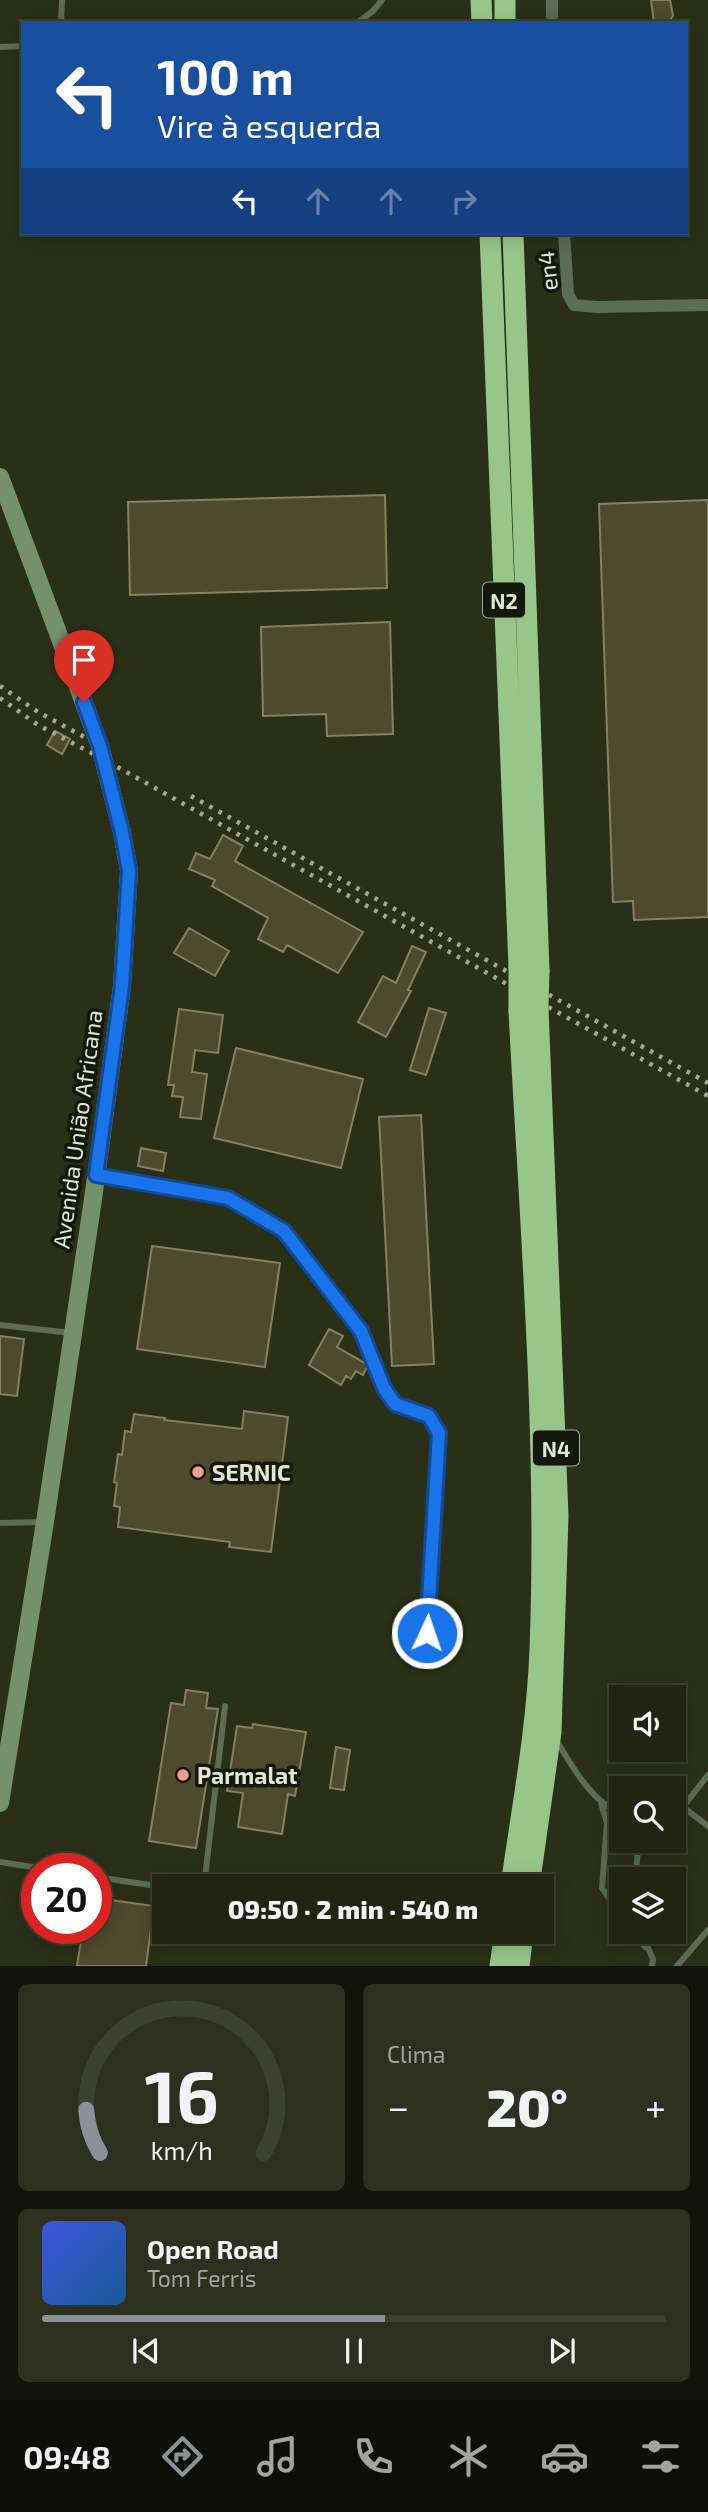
<!DOCTYPE html>
<html lang="pt">
<meta charset="utf-8">
<style>
:root{--surface:#202411;--page:#2d301f;--text:#f1f3f6;--muted:#a2a49f;--line:#3d4131;--accent:#8c9099}
body{margin:0;font-family:"Exo 2",sans-serif;background:var(--page);color:var(--text);height:100vh;display:flex;flex-direction:column;font-size:26px;white-space:nowrap}
*{box-sizing:border-box;margin:0}
p{font-size:23px;color:var(--muted)}
.icon{flex:none;width:38px;height:38px;fill:none;stroke:currentColor;stroke-width:2;stroke-linecap:round;stroke-linejoin:round}
.map{position:relative;height:1966px;overflow:hidden}
.details{display:flex;flex-direction:column;gap:18px;padding:18px;background:#121409;flex:1}
.details>*{flex:none}
.hud{position:absolute;left:21px;top:21px;width:667px;height:214px;border-radius:0px;box-shadow:0 4px 18px #0003,0 0 0 2px var(--line);background:#1a4fa0;color:#fff;overflow:hidden}
.tools{position:absolute;left:609px;top:1685px;display:grid;gap:14px}
.tools a{display:grid;place-items:center;width:77px;height:77px;border-radius:0px;background:var(--surface);box-shadow:0 4px 18px #0003,0 0 0 2px var(--line);font-size:35px}
.speed{position:absolute;left:21px;top:1853px;display:flex;gap:14px;font-size:35px;font-weight:700;text-align:center}
.speed>*{display:grid;place-content:center;width:91px;height:91px;border-radius:50%;background:var(--surface);box-shadow:0 4px 18px #0003,0 0 0 2px var(--line);line-height:1}
.speed .limit{border:10px solid #d22;background:#fff;color:#111}
.pin{position:absolute;display:grid;place-items:center;width:60px;height:60px;color:#fff;margin:-72px -30px;border-radius:50% 50% 50% 0;rotate:-45deg;box-shadow:0 0 7px #0007}
.pin .icon{rotate:45deg}
.me{position:absolute;width:77px;margin:-38px;rotate:3deg;stroke-linejoin:round;filter:drop-shadow(0 0 5px #0008)}
.turn{display:flex;align-items:center;gap:24px;height:147px;padding:0 21px;font-size:32px}
.turn .icon{width:91px;height:91px;stroke-width:2.5}
.turn b{display:block;font-size:49px;line-height:60px}
.lanes{display:flex;align-items:center;height:66px;padding:0 21px;background:#0003;justify-content:center;gap:35px;direction:ltr}
.lanes .off{opacity:.35}
.big{font-size:52px;font-weight:800;line-height:1.1}
.details .tile{flex:1;display:flex;flex-direction:column;justify-content:center;gap:10px;min-width:0;padding:0 24px;border-radius:10px;background:var(--page)}
.details .dial{align-items:center;gap:0}
.dial svg{height:182px;overflow:visible;fill:none;stroke:var(--line);stroke-width:7;stroke-linecap:round;text-anchor:middle}
.dial text{fill:var(--text);stroke:none}
.song{display:flex;align-items:center;gap:21px}
.cover{width:84px;height:84px;border-radius:10px;background:linear-gradient(135deg,hsl(230 70% 55%),hsl(210 70% 35%))}
.played{height:7px;border-radius:4px;background:linear-gradient(90deg,var(--accent) 55%,var(--line) 55%)}
.keys{display:flex;justify-content:space-around;direction:ltr}
.heat{display:flex;justify-content:space-between;align-items:center;font-size:38px;direction:ltr}
.details .tiles{flex:1;display:grid;gap:18px;grid-template-columns:1fr 1fr}
.tile:last-child{grid-column:span 2}
.trip{position:absolute;left:152px;top:1874px;width:402px;height:70px;border-radius:0px;background:var(--surface);box-shadow:0 4px 18px #0003,0 0 0 2px var(--line);font-weight:800;line-height:70px;text-align:center}
.dock{display:flex;height:112px;justify-content:space-around;align-items:center;background:#0d0e07;color:var(--muted)}
.dock .icon{width:49px;height:49px}
.dock .current{color:var(--accent)}
.dock b{font-size:32px;color:var(--text)}
.map>svg:first-child{display:block}
.building{fill:#4d4a2e;stroke:#848163;stroke-width:2}
.lines{fill:none;stroke-linecap:round;stroke-linejoin:round}
.lane{stroke:#5b6d55;stroke-width:6}
.street{stroke:#5b6d55;stroke-width:12}
.secondary{stroke:#74916b;stroke-width:18}
.highway{stroke:#98c68a;stroke-width:21}
.rail{stroke:#a3a995;stroke-width:4.5;stroke-dasharray:3.5 7;stroke-linecap:butt}
.highway-bridge{stroke:#98c68a;stroke-width:21}
.route-casing{stroke:#114b97;stroke-width:18}
.route{stroke:#1a73e8;stroke-width:12}
.poi-dot{fill:#f59c90;stroke:#14170c;stroke-width:2.5}
.labels{text-anchor:middle;dominant-baseline:central;stroke-width:7;stroke-linejoin:round;paint-order:stroke}
.shield{fill:#14170c;stroke:#a4a899;stroke-width:2}
.shield-label{font-size:21px;font-weight:bold;fill:#e1e6d6}
.street-label{font-size:23px;fill:#e1e6d6;stroke:#14170c}
.poi-label{font-size:23px;font-weight:bold;fill:#e1e6d6;stroke:#14170c;text-anchor:start}
</style>
<div class="map">
<svg width="708" height="1966" viewBox="0 0 708 1966">
<rect width="100%" height="100%" fill="#2a3017"/>
<!-- building -->
<path class="building" d="M651 0H670L673 16 668 23H654Z
M385 495 387 588 130 595 128 502Z
M708 500V917L634 920 633 901 613 902 599 504Z
M390 622 393 734 327 736 326 714 263 716 261 627Z
M55 731 70 739 62 754 47 745Z
M223 835 243 846 235 861 363 932 338 973 287 945 283 952 258 939 268 918 212 886 215 880 189 869 196 853 210 859Z
M189 928 229 951 215 976 174 953Z
M412 946 426 952 408 990 411 991 386 1037 358 1022 383 976 396 983Z
M429 1008 446 1013 426 1075 410 1070Z
M179 1009 223 1015 218 1053 195 1050 192 1072 207 1074 201 1119 180 1117 183 1097 172 1096 174 1085H168Z
M236 1048 363 1079 341 1168 214 1138Z
M421 1115 434 1364 392 1366 379 1117Z
M141 1148 166 1153 163 1171 138 1166Z
M152 1246 280 1263 265 1367 137 1349Z
M329 1329 343 1336 337 1347 368 1365 363 1375 356 1371 351 1379 346 1376 341 1385 309 1365Z
M0 1336 24 1339 17 1396 0 1394Z
M244 1411 288 1417 271 1552 229 1547 230 1542 118 1527 120 1507 114 1506 117 1483 114 1482 118 1454 122 1455 125 1431 131 1432 134 1414 165 1418 164 1420 242 1429Z
M186 1690 208 1693 206 1708 218 1709 196 1848 149 1841 171 1703 184 1705Z
M253 1724 306 1732 295 1796 288 1794 282 1834 238 1827 243 1793 227 1791 237 1726 252 1728Z
M336 1747 350 1750 344 1790 330 1788Z
M96 1898 154 1906 146 1966H77L83 1928H96Z"/>
<g class="lines">
<!-- lane -->
<path class="lane" d="M61 23 62 0
M357 23 373 11 382 0
M0 47 23 46
M98 1175 228 1198 252 1210 284 1231 361 1331 384 1388 395 1404 429 1416 438 1433 427 1633
M0 1325 71 1333
M0 1523 43 1522
M556 1740C574 1769 589 1798 621 1815
M601 1803 607 1823 602 1888 621 1915
M683 1807 708 1826
M674 1811 683 1807 708 1775
M0 1862 45 1869
M96 1877 164 1887
M635 1880 639 1841
M204 1886 225 1706
M634 1932 645 1947
M641 1932 653 1959 652 1966
M677 1966 708 1930"/>
<!-- street -->
<path class="street" d="M552 0V23
M564 233 568 294 574 305 597 307 708 305"/>
<!-- secondary -->
<path class="secondary" d="M0 477 100 746 122 832 129 871 122 986 93 1199 45 1522 0 1803"/>
<!-- highway -->
<path class="highway" d="M481 0 482 23
M505 0V23
M490 233 519 967
M513 233 539 971
M511 1886C522 1808 537 1729 540 1650 548 1438 530 1224 519 1011
M529 1886 551 1732 558 1516 538 1008
M500 1966 505 1932
M519 1966 523 1932"/>
<!-- rail -->
<path class="rail" d="M0 686 38 712 99 745
M0 698 38 725 103 759 708 1096
M191 796 708 1083"/>
<!-- highway-bridge -->
<path class="highway-bridge" d="M538 1008 539 971
M519 1011V967"/>
</g>
<g class="lines">
<!-- route casing -->
<g class="route-casing">
<path id="route" d="M84 702 100 746 122 832 129 871 122 986 96 1175 228 1198 284 1231 361 1331 384 1388 395 1404 429 1416 439 1433 427 1633"/>
</g>
<!-- route -->
<use href="#route" class="route"/>
</g>
<!-- markers -->
<g class="poi-dot">
<circle cx="198" cy="1472" r="7"/>
<circle cx="183" cy="1775" r="7"/>
</g>
<g class="labels">
<!-- shield labels -->
<g class="shield">
<rect x="483" y="582.5" width="42" height="35" rx="5"/>
<rect x="533" y="1430.5" width="46" height="35" rx="5"/>
</g>
<g class="shield-label">
<text x="504" y="600">N2</text>
<text x="556" y="1448">N4</text>
</g>
<!-- street labels -->
<g class="street-label">
<text transform="translate(547 271) rotate(-96)">en4</text>
<text transform="translate(77 1129) rotate(-82)">Avenida União Africana</text>
</g>
<!-- poi labels -->
<g class="poi-label">
<text x="212" y="1472">SERNIC</text>
<text x="197" y="1775">Parmalat</text>
</g>
</g>
</svg>
<div class="tools">
<a><svg class="icon" aria-label="sound" viewBox="0 0 24 24"><path d="M4 9h4l5-4v14l-5-4H4zM17 9q2 3 0 6"/></svg></a>
<a><svg class="icon" aria-label="search" viewBox="0 0 24 24"><circle cx="10" cy="10" r="6"/><path d="M15 15l6 6"/></svg></a>
<a><svg class="icon" aria-label="layers" viewBox="0 0 24 24"><path d="M12 4l9 5-9 5-9-5zM3 14l9 5 9-5"/></svg></a>
</div>
<div class="speed"><div class="limit">20</div></div>
<div class="pin" style="left:84px;top:702px;background:#d93025"><svg class="icon" aria-label="arrive" viewBox="0 0 24 24"><path d="M6 21V4h12l-3 4 3 4H6"/></svg></div>
<svg class="me" style="left:427px;top:1633px" viewBox="-20 -20 40 40"><circle r="17" fill="#1a73e8" stroke="#fff" stroke-width="3"/><path d="M0-11L8 9 0 5-8 9z" fill="#fff"/></svg>
<div class="trip">09:50 · 2 min · 540 m</div>
<div class="hud">
<div class="turn"><svg class="icon" aria-label="left" viewBox="0 0 24 24"><path d="M17 20v-9H6M10 6l-5 5 5 5"/></svg><div><b>100 m</b>Vire à esquerda</div></div>
<div class="lanes"><svg class="icon" aria-label="left" viewBox="0 0 24 24"><path d="M17 20v-9H6M10 6l-5 5 5 5"/></svg><svg class="icon off" aria-label="ahead" viewBox="0 0 24 24"><path d="M12 20V5M6 11l6-6 6 6"/></svg><svg class="icon off" aria-label="ahead" viewBox="0 0 24 24"><path d="M12 20V5M6 11l6-6 6 6"/></svg><svg class="icon off" aria-label="right" viewBox="0 0 24 24"><path d="M7 20v-9h11M14 6l5 5-5 5"/></svg></div>
</div>
</div>
<section class="details">
<div class="tiles">
<div class="tile dial"><svg viewBox="0 0 100 80">
<path d="M14 69A42 42 0 1 1 86 69"/>
<path d="M14 69A42 42 0 0 1 8 50" stroke="#8c9099"/>
<text x="50" y="56" font-size="32" font-weight="700">16</text>
<text x="50" y="72" font-size="11">km/h</text>
</svg></div>
<div class="tile"><p>Clima</p>
<div class="heat"><a>−</a><b class="big">20°</b><a>+</a></div>
</div>
<div class="tile">
<div class="song"><i class="cover"></i><div><b>Open Road</b><p>Tom Ferris</p></div></div>
<div class="played"></div>
<div class="keys"><svg class="icon" aria-label="previous" viewBox="0 0 24 24"><path d="M18 5L8 12l10 7zM5 5v14"/></svg><svg class="icon" aria-label="pause" viewBox="0 0 24 24"><path d="M8 5v14M16 5v14"/></svg><svg class="icon" aria-label="next" viewBox="0 0 24 24"><path d="M6 5l10 7-10 7zM19 5v14"/></svg></div>
</div>
</div>
</section>
<nav class="dock">
<b>09:48</b>
<svg class="icon current" aria-label="directions" viewBox="0 0 24 24"><path d="M12 3l9 9-9 9-9-9zM9 14v-3h6M13 9l2 2-2 2"/></svg>
<svg class="icon" aria-label="music" viewBox="0 0 24 24"><path d="M9 18V5l10-2v13"/><circle cx="6" cy="18" r="3"/><circle cx="16" cy="16" r="3"/></svg>
<svg class="icon" aria-label="phone" viewBox="0 0 24 24"><path d="M5 4h4l2 5-3 2q2 4 5 5l2-3 5 2v4C11 20 4 13 5 4z"/></svg>
<svg class="icon" aria-label="climate" viewBox="0 0 24 24"><path d="M12 3v18M4 7l16 10M4 17L20 7"/></svg>
<svg class="icon" aria-label="car" viewBox="0 0 24 24"><path d="M5 17H2v-5l4-1 3-4h7l3 4 3 1v5h-3M9 17h6M6 11h13"/><circle cx="7" cy="17" r="2"/><circle cx="17" cy="17" r="2"/></svg>
<svg class="icon" aria-label="filters" viewBox="0 0 24 24"><path d="M4 7h16M4 17h16"/><circle cx="9" cy="7" r="2"/><circle cx="15" cy="17" r="2"/></svg>
</nav>
